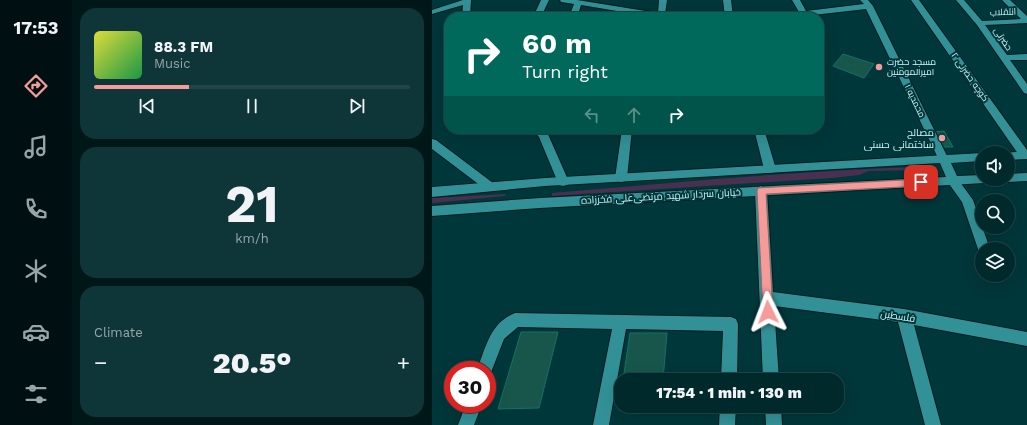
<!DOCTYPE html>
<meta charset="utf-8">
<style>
:root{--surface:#00292c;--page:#0e3538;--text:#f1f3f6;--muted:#95a6a9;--line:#224548;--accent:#f59b9a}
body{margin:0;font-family:"Work Sans",Cairo,sans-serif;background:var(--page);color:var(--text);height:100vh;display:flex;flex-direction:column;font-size:15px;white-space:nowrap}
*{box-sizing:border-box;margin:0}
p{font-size:13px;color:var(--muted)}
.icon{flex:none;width:22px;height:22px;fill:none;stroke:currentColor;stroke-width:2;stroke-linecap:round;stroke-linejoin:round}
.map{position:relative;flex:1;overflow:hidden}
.side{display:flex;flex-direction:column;gap:8px;padding:8px;background:#001718;width:360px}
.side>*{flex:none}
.top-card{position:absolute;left:12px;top:12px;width:380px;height:122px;border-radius:16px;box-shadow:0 4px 16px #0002,0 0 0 1px var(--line);background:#00695c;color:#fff;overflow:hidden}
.fabs{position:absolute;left:543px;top:146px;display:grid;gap:8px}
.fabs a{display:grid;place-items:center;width:40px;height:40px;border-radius:50%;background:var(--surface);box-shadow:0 4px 16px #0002,0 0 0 1px var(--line);font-size:20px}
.speed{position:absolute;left:12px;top:361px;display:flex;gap:8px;font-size:20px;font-weight:700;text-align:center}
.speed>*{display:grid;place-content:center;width:52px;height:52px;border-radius:50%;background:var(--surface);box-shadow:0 4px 16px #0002,0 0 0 1px var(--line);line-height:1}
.speed .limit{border:6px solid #d22;background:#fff;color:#111}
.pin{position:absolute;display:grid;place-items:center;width:34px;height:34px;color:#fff;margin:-17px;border-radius:8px;box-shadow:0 2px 6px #0006}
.me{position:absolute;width:44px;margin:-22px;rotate:357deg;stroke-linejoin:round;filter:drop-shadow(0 0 3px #0008)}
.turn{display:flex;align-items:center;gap:14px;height:84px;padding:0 12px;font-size:18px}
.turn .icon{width:52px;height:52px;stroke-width:2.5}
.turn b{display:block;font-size:28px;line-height:34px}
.lanes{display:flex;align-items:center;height:38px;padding:0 12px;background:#0003;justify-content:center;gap:20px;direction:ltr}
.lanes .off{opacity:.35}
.big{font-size:30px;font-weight:800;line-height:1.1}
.side .tile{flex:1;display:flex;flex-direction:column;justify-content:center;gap:6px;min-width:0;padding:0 14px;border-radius:16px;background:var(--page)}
.side .dial{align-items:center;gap:0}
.dial b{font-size:52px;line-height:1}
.song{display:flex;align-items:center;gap:12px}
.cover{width:48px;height:48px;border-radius:6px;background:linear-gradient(135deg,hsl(60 70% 55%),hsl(140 70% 35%))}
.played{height:4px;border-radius:2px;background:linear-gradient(90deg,var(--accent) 30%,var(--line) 30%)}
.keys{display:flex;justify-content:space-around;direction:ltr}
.heat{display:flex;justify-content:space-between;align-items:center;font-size:22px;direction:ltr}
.trip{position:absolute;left:182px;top:373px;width:230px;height:40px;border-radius:16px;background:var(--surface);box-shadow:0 4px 16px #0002,0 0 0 1px var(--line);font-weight:800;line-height:40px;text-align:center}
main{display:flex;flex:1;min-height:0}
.tab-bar{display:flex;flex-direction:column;width:72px;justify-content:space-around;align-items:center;background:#001012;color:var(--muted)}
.tab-bar .icon{width:28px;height:28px}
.tab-bar .on{color:var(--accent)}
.tab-bar b{font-size:18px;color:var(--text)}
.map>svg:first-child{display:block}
.green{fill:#4b2f51}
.building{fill:#18564c;stroke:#107466}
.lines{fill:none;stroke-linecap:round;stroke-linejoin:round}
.minor-casing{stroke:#001c1e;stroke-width:2}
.secondary-casing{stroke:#001c1e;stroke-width:2}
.minor{fill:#329196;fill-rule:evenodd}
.secondary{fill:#329196;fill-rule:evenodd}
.route{fill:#f59b9a;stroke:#9f6564}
.poi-dot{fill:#f59b9a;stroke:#00373a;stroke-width:1.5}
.labels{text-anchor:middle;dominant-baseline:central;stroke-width:4;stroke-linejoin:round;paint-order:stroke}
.far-street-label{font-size:9px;fill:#ccf6f9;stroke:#00373a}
.far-poi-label{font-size:9px;fill:#ccf6f9;stroke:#00373a;text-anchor:start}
.poi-label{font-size:10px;fill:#ccf6f9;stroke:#00373a;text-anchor:end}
.street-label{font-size:10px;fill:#ccf6f9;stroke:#00373a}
</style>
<main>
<nav class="tab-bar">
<b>17:53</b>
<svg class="icon on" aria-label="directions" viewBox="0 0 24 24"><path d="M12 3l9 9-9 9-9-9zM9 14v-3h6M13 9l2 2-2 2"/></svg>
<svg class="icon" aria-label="music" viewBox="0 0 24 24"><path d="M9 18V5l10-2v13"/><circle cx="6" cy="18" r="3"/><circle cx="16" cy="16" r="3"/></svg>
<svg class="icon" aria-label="phone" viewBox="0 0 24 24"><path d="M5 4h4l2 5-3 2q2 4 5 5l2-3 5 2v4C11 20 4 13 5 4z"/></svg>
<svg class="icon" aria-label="climate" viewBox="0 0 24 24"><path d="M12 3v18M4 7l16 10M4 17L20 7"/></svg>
<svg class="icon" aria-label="car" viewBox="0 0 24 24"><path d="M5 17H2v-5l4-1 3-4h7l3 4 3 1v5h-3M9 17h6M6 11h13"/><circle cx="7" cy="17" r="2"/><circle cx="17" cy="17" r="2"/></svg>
<svg class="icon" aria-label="filters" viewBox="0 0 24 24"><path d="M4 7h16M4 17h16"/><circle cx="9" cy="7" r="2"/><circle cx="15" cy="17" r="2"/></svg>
</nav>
<section class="side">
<div class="tile">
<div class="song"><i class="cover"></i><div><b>88.3 FM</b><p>Music</p></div></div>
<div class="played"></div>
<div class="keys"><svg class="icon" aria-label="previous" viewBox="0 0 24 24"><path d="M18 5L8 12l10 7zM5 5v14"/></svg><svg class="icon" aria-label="pause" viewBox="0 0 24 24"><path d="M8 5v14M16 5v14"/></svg><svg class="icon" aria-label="next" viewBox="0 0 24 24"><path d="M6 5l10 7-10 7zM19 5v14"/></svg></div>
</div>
<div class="tile dial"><b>21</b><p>km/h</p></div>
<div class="tile"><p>Climate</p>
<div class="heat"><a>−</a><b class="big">20.5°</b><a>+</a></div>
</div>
</section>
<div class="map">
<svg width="595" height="425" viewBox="0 0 595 425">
<rect width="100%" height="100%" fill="#00373a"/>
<!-- green -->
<path class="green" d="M484 167 485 170 437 171 427 175 400 178 120 196V193C241 183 362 171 484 167Z
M74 194 73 196 0 203V198Z"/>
<!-- building -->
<path class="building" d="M411 54 442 64 432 78 401 66Z
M512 131 521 147H513L508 145 502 132Z
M89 332H126L107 408 66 409Z
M198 333H235L231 380H191Z
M189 396V406H229L228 409 187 410Z"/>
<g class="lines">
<!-- minor casing -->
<g class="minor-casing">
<path id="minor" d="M31 0H39L38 17H30L31 5 0 14V10Z
M109 0H117L109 17H101Z
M128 0H145L226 13 227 0H235L233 14 239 17H221L149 5 145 17H137L142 4 129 2Z
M291 0H299L301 17H293Z
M360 0H368L374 11 432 4 428 0H436L441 6 517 160 516 163H508L507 160 434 9 372 16 340 17 344 15 367 12Z
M479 0H487L595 150V158H589Z
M524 0H532L550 21 589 19 570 0H578L595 16V23L553 25 575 55 595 54V60H578L595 84V94L592 93 545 25Z
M100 129H111L115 132 137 182 135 185 131 186 127 185 107 137Z
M190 129H200L195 178 193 181 189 182 185 181 183 178Z
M322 129H332L344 169 342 172 338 173 334 172 332 169Z
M0 139 4 140 61 183 63 186 61 189 57 191 53 189 0 149Z
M521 177 525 178 541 200 558 249H550V254L547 253 546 249 530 202 515 181 517 178Z
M329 186 333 188 335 191 341 292 472 309 595 332V346L482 325 509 425H493L466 322 342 306 347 380H331L323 191 325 188Z
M83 313 299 317 304 319 306 324 305 380H289L291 331 194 329 177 425H161L180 329 86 327 72 339 58 375 55 377V370H45C54 347 58 323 83 313Z
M34 404H50L42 425H26Z
M288 406H304L303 425H287Z
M333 406H349L350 425H334Z"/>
</g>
<!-- secondary casing -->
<g class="secondary-casing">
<path id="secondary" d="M595 151V159L576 160V153H573Z
M550 153V161L519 163 525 176 550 175V179H559L557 182 553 183 108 208 0 216V206L108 198 514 177 508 163 113 186 0 197V187L113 178Z
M595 173V181L576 182 571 179H576V174Z"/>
</g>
<!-- minor -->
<use href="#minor" class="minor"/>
<!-- secondary -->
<use href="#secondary" class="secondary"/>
</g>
<!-- route -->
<path class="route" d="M489 179 493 182 489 186 334 194 341 312 340 316 336 317 332 316 331 312 325 191 326 188Z"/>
<!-- markers -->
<g class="poi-dot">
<circle cx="447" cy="67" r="4"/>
<circle cx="510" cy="138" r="4"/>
</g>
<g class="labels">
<!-- far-street labels -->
<g class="far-street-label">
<text transform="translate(571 12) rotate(-2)">انتقلاب</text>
<text transform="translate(571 39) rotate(57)">حضرتی</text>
<text transform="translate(538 77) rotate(55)">کوچه حضرتی ۲</text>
<text transform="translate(483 101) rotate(64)">محمدیه ۱</text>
</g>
<!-- far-poi labels -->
<g class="far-poi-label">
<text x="455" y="62">مسجد حضرت<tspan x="455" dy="10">امیرالمومنین</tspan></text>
</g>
<!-- poi labels -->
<g class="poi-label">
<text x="502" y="132">مصالح<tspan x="502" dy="12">ساختمانی حسنی</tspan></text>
</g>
<!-- street labels -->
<g class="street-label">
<text transform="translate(229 196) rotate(-3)">خیابان سردار شهید مرتضی‌علی فخرزاده</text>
<text transform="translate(466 316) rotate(9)">فلسطین</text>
</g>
</g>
</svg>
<div class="fabs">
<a><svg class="icon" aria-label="sound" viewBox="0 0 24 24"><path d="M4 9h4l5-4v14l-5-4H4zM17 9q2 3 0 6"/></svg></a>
<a><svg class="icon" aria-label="search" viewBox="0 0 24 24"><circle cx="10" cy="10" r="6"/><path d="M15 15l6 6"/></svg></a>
<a><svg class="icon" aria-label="layers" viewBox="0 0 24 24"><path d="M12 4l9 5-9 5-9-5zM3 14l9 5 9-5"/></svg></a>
</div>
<div class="speed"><div class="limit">30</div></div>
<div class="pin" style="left:489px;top:182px;background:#d93025"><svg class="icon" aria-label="arrive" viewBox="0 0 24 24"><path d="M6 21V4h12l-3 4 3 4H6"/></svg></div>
<svg class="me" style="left:336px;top:312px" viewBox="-20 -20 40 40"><path d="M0-17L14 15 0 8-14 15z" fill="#f59b9a" stroke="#fff" stroke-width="4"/></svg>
<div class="trip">17:54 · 1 min · 130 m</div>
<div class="top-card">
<div class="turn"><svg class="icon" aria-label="right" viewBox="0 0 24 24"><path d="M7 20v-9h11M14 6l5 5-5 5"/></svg><div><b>60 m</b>Turn right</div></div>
<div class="lanes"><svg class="icon off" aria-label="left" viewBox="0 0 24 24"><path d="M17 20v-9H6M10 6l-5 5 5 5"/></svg><svg class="icon off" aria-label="ahead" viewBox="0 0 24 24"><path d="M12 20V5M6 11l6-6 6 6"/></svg><svg class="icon" aria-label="right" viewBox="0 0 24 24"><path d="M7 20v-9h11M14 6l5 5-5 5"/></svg></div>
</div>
</div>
</main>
